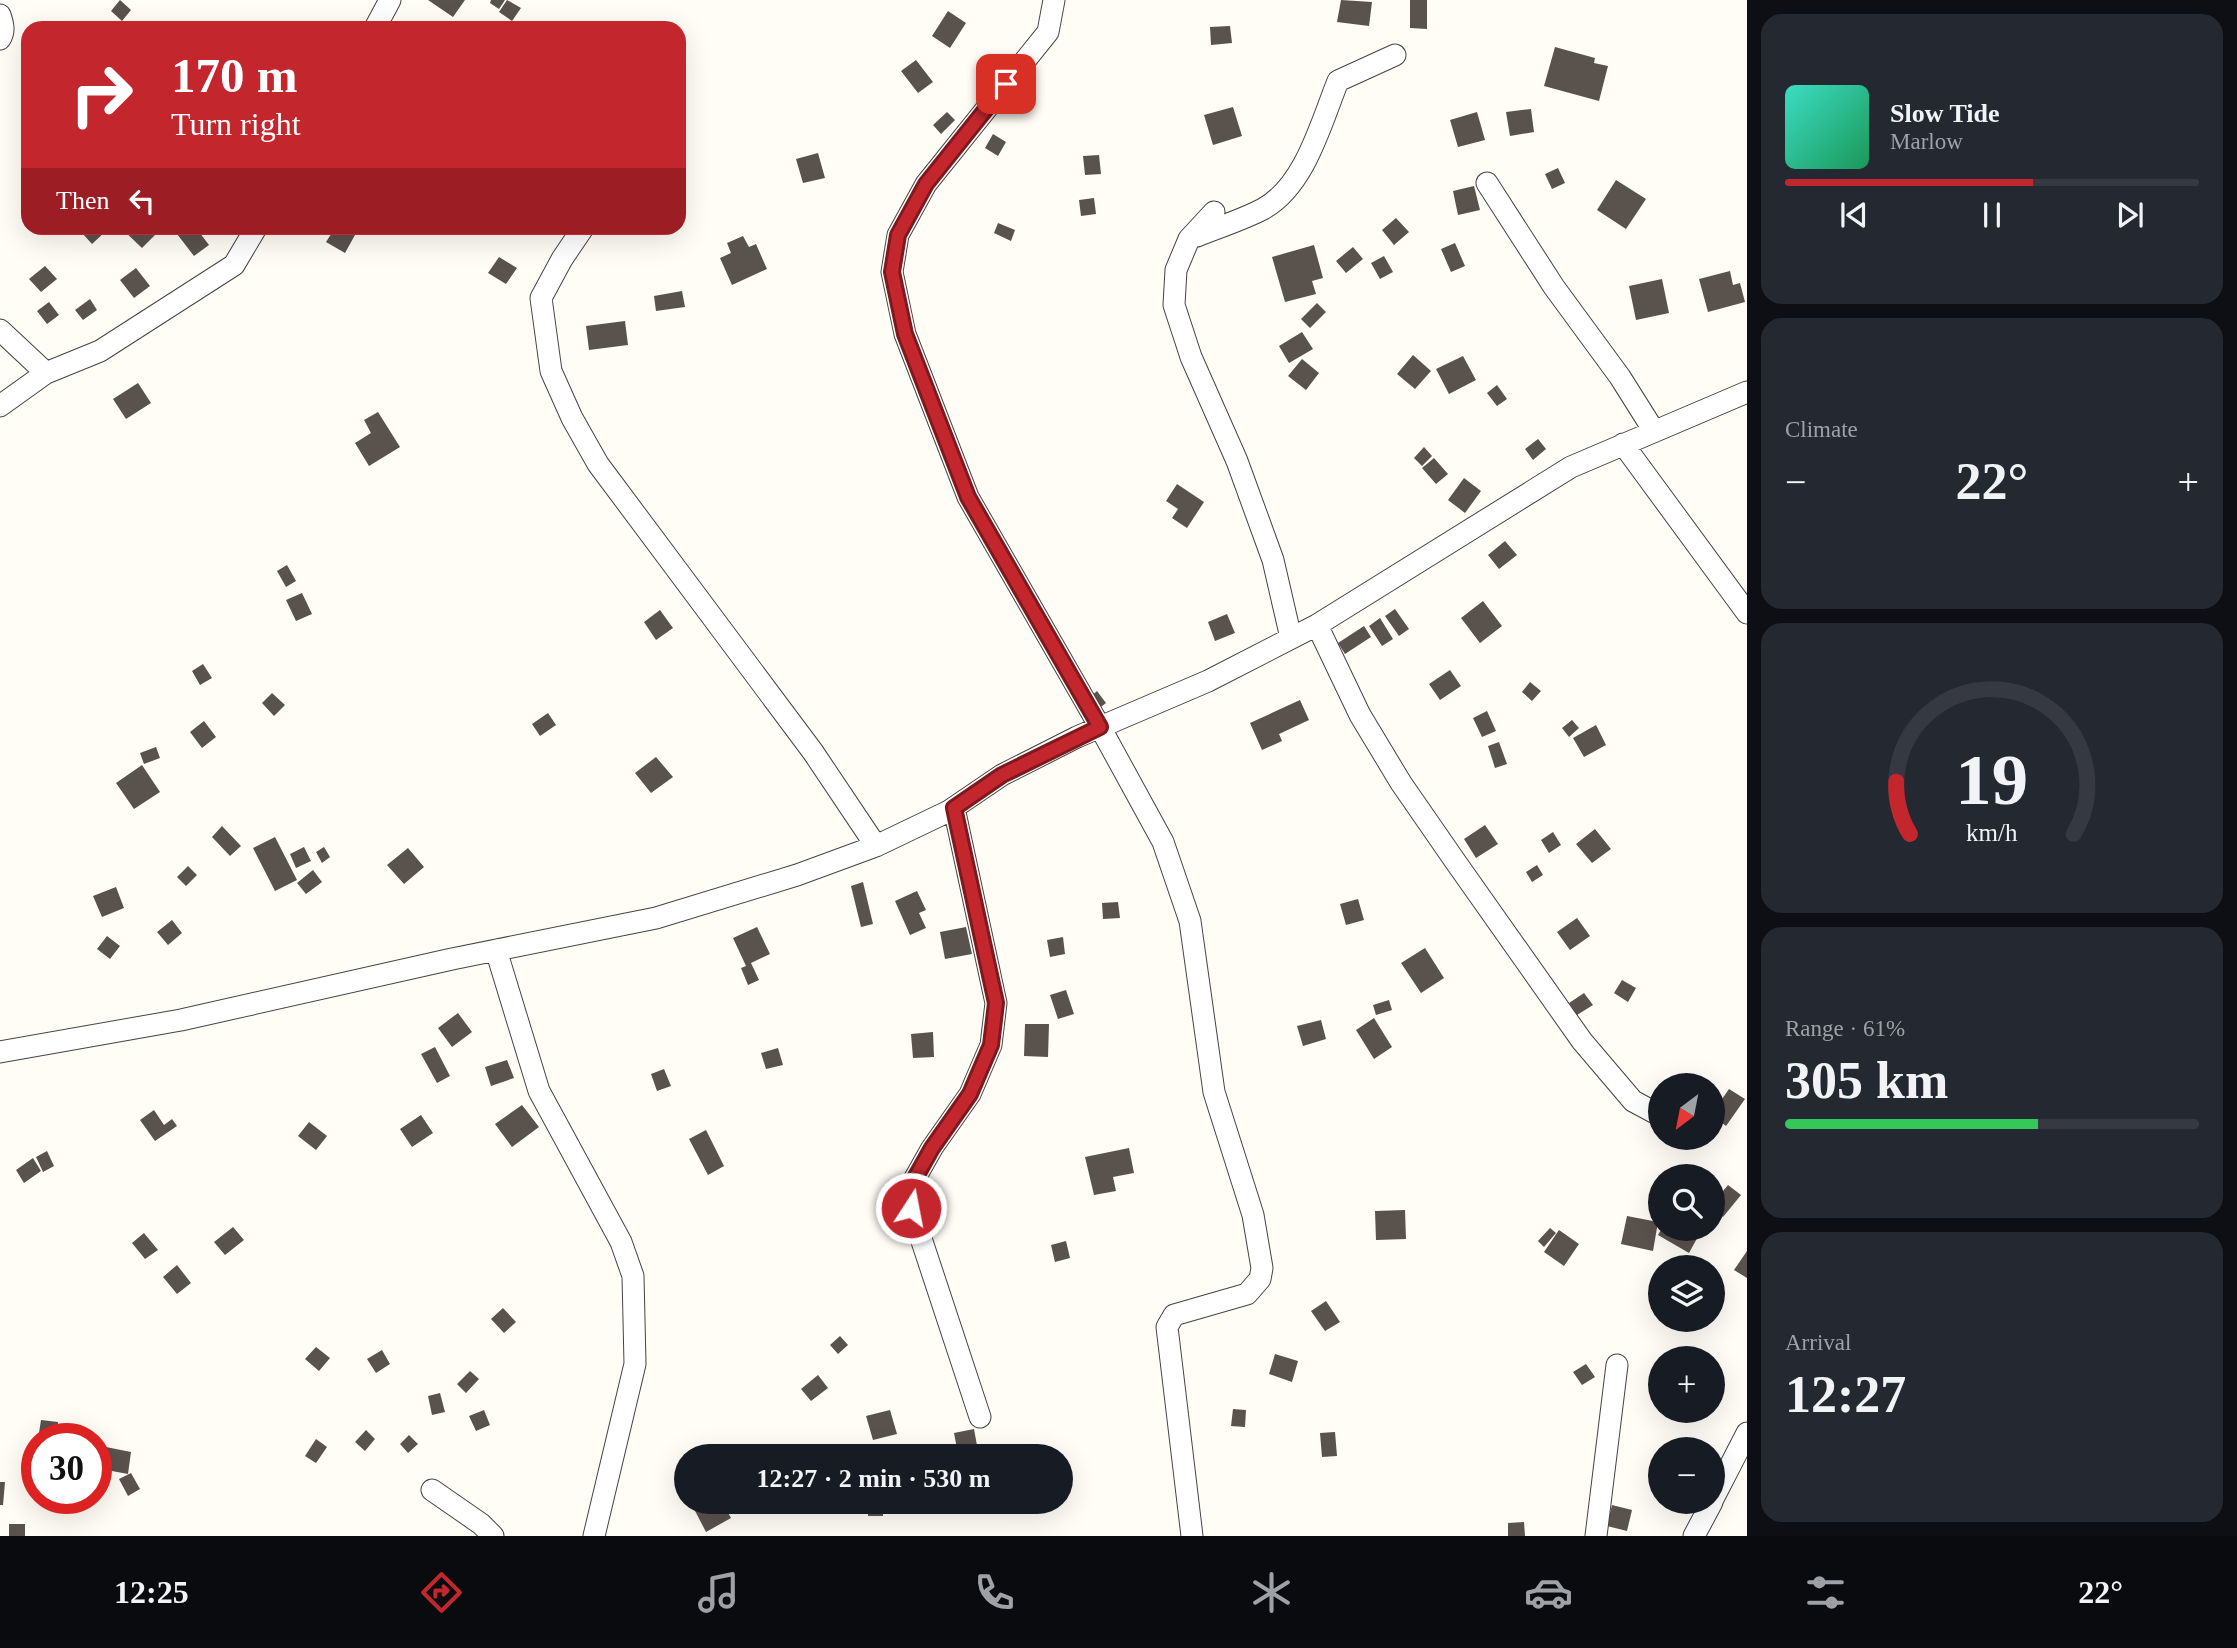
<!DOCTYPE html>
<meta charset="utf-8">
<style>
:root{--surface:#171b24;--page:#242831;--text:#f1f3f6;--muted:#9ea1a6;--line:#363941;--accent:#c4262e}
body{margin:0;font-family:"Times New Roman",serif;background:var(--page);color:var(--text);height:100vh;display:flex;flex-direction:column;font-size:26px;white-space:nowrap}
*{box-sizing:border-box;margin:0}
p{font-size:23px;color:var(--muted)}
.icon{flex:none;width:38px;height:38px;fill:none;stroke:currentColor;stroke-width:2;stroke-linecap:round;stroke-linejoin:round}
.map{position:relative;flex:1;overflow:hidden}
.panel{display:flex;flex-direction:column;gap:14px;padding:14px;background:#0d0f14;width:490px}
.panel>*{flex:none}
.hud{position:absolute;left:21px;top:21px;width:665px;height:214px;border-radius:21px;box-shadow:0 7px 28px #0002;background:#c4262e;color:#fff;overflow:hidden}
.needle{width:46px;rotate:212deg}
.controls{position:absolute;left:1648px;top:1073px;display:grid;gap:14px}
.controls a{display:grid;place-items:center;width:77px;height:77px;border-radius:50%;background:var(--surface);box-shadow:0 7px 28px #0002;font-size:35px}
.speed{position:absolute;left:21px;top:1423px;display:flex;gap:14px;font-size:35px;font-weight:700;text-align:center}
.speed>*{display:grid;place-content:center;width:91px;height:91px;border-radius:50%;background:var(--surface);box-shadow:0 7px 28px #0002;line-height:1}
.speed .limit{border:10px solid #d22;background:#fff;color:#111}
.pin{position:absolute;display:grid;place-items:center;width:60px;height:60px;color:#fff;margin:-30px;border-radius:14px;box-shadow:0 4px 10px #0006}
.me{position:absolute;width:77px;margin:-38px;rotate:11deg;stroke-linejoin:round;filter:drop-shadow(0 0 5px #0008)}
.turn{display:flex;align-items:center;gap:24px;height:147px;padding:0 35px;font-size:32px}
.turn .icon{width:91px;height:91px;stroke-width:2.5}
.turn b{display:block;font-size:49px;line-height:60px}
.then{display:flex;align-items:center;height:66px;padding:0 35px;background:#0003;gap:14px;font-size:26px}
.big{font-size:52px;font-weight:700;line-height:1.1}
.panel .tile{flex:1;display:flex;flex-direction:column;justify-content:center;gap:10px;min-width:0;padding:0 24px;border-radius:21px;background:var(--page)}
.panel .dial{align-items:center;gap:0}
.dial svg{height:182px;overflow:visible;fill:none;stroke:var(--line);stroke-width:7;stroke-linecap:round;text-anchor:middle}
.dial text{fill:var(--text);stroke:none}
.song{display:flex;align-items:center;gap:21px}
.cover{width:84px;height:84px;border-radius:10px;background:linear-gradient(135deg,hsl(170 70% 55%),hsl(150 70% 35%))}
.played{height:7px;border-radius:4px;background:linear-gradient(90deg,var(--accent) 60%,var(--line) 60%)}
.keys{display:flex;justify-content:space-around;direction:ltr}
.heat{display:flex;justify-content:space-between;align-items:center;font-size:38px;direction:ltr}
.charge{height:10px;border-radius:5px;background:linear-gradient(90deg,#34c759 61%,var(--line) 0)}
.trip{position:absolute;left:674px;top:1444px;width:399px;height:70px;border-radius:35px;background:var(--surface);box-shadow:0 7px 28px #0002;font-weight:700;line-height:70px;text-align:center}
.tab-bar{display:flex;height:112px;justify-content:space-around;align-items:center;background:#090b0e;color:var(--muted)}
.tab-bar .icon{width:49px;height:49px}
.tab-bar .on{color:var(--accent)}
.tab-bar b{font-size:32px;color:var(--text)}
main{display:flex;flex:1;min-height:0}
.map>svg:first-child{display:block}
.building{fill:#5a524d}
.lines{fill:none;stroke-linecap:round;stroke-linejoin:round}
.minor-casing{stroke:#444;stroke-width:23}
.minor{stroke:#fff;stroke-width:21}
.route-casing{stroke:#7f191e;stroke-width:18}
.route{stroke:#c4262e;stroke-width:12}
</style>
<main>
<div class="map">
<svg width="1747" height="1536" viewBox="0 0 1747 1536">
<rect width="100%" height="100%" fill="#fffdf5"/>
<!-- building -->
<path class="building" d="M120 0 131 10 122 21 111 11Z
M428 0H465L453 17Z
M491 0H505L499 9 490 3Z
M507 0 521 8 512 21 499 12Z
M1341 0 1372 2 1369 26 1337 22Z
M1410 0H1427V29L1410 28Z
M948 11 966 23 950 48 932 36Z
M1230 26 1232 43 1211 45 1210 27Z
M1555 47 1595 58 1594 63 1608 66 1599 101 1544 86Z
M916 60 933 82 918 93 901 71Z
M1233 107 1242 136 1213 145 1204 115Z
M1531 109 1534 132 1510 136 1506 112Z
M947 112 955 120 941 134 933 125Z
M1477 112 1485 140 1458 147 1450 120Z
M993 134 1006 142 998 156 985 148Z
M818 153 825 178 803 183 796 159Z
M1099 155 1101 174 1085 175 1083 156Z
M1558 168 1565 183 1552 189 1545 174Z
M1616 180 1646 199 1626 229 1597 210Z
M1474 186 1480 210 1458 215 1453 191Z
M1094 198 1096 214 1081 216 1079 200Z
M1396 218 1409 232 1394 245 1382 230Z
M998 223 1015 230 1011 241 994 233Z
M88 228H103L106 231 92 244 82 233Z
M121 228H157L160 230 142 248Z
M186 228H196L209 245 194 256 177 234Z
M335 228H342L355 235 345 253 326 242Z
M743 236 749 247 756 244 767 269 732 285 720 258 731 253 727 243Z
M1455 243 1465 266 1451 272 1441 249Z
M1314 245 1323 278 1312 281 1316 294 1285 302 1272 257Z
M1353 247 1363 259 1346 273 1336 261Z
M1384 256 1393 272 1380 279 1371 263Z
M499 257 517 268 506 284 488 273Z
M45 266 57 279 41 292 29 279Z
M136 268 150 286 134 298 120 280Z
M1730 271 1733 285 1740 283 1745 302 1708 312 1699 279Z
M1662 279 1669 313 1636 320 1629 286Z
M682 291 685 307 656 311 654 296Z
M90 299 97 310 83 320 75 310Z
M49 302 59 315 47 324 37 311Z
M1317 303 1326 312 1310 328 1301 319Z
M625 321 628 345 589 350 586 326Z
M1302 332 1313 349 1289 363 1279 346Z
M1413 355 1431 371 1415 389 1397 374Z
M1463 356 1476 380 1449 394 1436 369Z
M1302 359 1319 373 1306 390 1288 376Z
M138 383 151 403 126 419 113 399Z
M1497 385 1507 399 1497 406 1487 393Z
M378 412 400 447 369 466 355 443 371 433 364 420Z
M1538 439 1546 449 1533 460 1525 449Z
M1424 447 1432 456 1422 466 1414 458Z
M1434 458 1448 474 1436 484 1422 468Z
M1464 478 1481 491 1465 513 1448 500Z
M1177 484 1204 502 1187 528 1172 518 1178 509 1166 501Z
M1505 541 1517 555 1499 569 1488 555Z
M287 565 296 581 286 587 277 571Z
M302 593 312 614 296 621 286 600Z
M1483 601 1502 626 1480 643 1461 618Z
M1395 609 1409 629 1399 636 1385 616Z
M660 610 673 628 656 640 644 622Z
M1227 614 1235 633 1215 641 1208 622Z
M1380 618 1393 639 1382 646 1369 626Z
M1364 626 1371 637 1345 654 1338 643Z
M203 664 212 678 200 685 192 671Z
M1450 670 1461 686 1440 700 1429 684Z
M1530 682 1541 691 1532 701 1522 692Z
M1097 691 1106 703 1098 709 1090 697Z
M272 693 285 705 274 716 262 703Z
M1300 700 1309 720 1279 734 1282 741 1262 750 1250 723Z
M1487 711 1496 731 1482 737 1473 718Z
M548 713 556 725 540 736 532 724Z
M1572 720 1579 728 1569 737 1562 728Z
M204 721 216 737 202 748 190 732Z
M1596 725 1606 745 1584 757 1573 738Z
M1499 742 1507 764 1495 768 1488 746Z
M156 747 160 758 144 764 140 753Z
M656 757 673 777 651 793 635 773Z
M142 765 160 792 134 809 116 783Z
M1485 825 1498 844 1476 858 1464 839Z
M222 826 241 846 230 856 212 837Z
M1595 829 1611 849 1592 863 1576 844Z
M1553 832 1561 845 1549 853 1541 840Z
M275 837 297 880 275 891 253 848Z
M304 847 311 861 296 868 290 854Z
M324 847 330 857 322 863 316 852Z
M408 848 424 867 404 884 387 865Z
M1537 865 1543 875 1532 882 1526 872Z
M188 866 197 875 186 886 177 877Z
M313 870 322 882 306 894 297 883Z
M863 882 873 924 861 927 851 886Z
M116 887 124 908 102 917 93 896Z
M917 891 926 910 919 913 926 928 910 935 895 901Z
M1358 899 1364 920 1346 925 1340 904Z
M1118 902 1120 918 1103 919 1102 903Z
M1577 918 1590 936 1570 950 1557 932Z
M172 920 182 933 168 945 157 932Z
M757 927 770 954 751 963 759 980 748 985 741 968 746 966 733 938Z
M966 927 972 954 945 959 940 932Z
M107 936 120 946 110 959 97 949Z
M1063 937 1065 954 1050 957 1047 940Z
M1425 948 1444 978 1421 993 1401 963Z
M1622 980 1636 988 1628 1002 1614 993Z
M1066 990 1074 1014 1058 1019 1050 995Z
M1584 993 1593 1005 1577 1015 1569 1003Z
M1389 1000 1392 1010 1376 1015 1373 1005Z
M458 1013 472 1032 452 1047 438 1028Z
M1374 1018 1392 1047 1374 1059 1356 1030Z
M1321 1020 1326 1039 1303 1046 1297 1026Z
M1025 1024H1049L1048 1057 1024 1056Z
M933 1032 934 1057 913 1058 911 1034Z
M435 1047 450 1076 437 1083 421 1054Z
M778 1048 783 1065 766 1069 761 1053Z
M507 1060 514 1078 491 1086 485 1067Z
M664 1069 671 1086 657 1091 651 1074Z
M1729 1089 1745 1099 1726 1126 1713 1116V1112Z
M522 1105 539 1127 512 1147 495 1124Z
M154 1110 164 1125 172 1119 177 1126 155 1141 140 1120Z
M421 1115 433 1133 412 1147 400 1129Z
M309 1122 327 1136 316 1150 298 1136Z
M706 1130 724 1166 708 1175 689 1139Z
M1129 1148 1134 1173 1113 1177 1116 1191 1094 1195 1085 1157Z
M47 1151 54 1166 43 1172 36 1157Z
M33 1158 41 1171 24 1183 16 1170Z
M1728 1185 1741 1195 1723 1217 1713 1209V1203Z
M1405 1210 1406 1239 1376 1240 1375 1211Z
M1627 1216 1658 1222 1653 1251 1621 1244Z
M233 1227 244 1240 225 1255 214 1242Z
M1550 1228 1556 1233 1544 1247 1538 1241Z
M1662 1228H1697L1701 1231 1689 1253 1658 1235Z
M1559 1230 1579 1244 1564 1266 1544 1252Z
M144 1233 158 1250 145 1259 132 1243Z
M1066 1241 1070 1258 1055 1262 1051 1245Z
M1747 1251V1278L1734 1270Z
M177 1265 191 1283 177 1294 163 1277Z
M1326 1301 1340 1322 1325 1331 1311 1311Z
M503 1308 516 1322 504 1333 491 1319Z
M840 1336 848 1345 838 1354 830 1345Z
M316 1347 330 1358 319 1371 305 1359Z
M382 1350 390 1364 376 1373 367 1359Z
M1275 1354 1298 1361 1292 1382 1269 1374Z
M1586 1364 1595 1377 1582 1385 1573 1372Z
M470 1371 479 1379 466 1393 457 1384Z
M818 1375 828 1388 811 1401 801 1389Z
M440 1393 445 1412 432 1415 428 1396Z
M1233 1409 1246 1410 1245 1427 1231 1426Z
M484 1410 490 1425 476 1431 469 1416Z
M890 1410 897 1434 873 1440 866 1416Z
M41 1420 58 1422 57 1436 39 1433Z
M974 1429 978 1451 958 1454 954 1433Z
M366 1430 375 1439 365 1451 355 1442Z
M1335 1432 1337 1456 1322 1457 1320 1433Z
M409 1435 418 1444 408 1453 400 1444Z
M316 1439 327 1447 316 1463 305 1456Z
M96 1445 131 1452 128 1474 96 1468Z
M131 1473 140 1489 128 1496 119 1479Z
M0 1482H5L3 1505H0Z
M698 1502H722L731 1518 706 1532 692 1505Z
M868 1505H883V1516H868Z
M1612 1505 1632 1510 1627 1531 1607 1526Z
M1524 1522 1525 1536H1508V1523Z
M9 1524H25V1536H9Z"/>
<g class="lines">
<!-- minor casing -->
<g class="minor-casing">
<path id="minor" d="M1054 0 1048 32 926 184 898 235 892 272 905 334 968 497 1100 727 1163 842 1190 921 1214 1092 1253 1215 1262 1268 1260 1279 1247 1294 1174 1315 1167 1327 1192 1536
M0 15C3 24 5 31 0 39
M375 28 390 0
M1487 183 1554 287 1620 377 1654 431
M1214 212 1189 239 1176 270 1174 305 1191 357 1237 461 1273 560 1291 638
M583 228 562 259 541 298 551 371 572 418 598 464 813 752 876 846
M1197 236C1219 227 1242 220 1263 209 1305 186 1321 123 1338 81L1395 55
M0 330 46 373
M0 406 46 373 100 351 234 265 256 228
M1623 444 1747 613
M1317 625 1360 715 1401 783 1455 861 1582 1041 1633 1101 1661 1116
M954 808 996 1003 991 1045 970 1094 932 1148 914 1180 911 1208 980 1417
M496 950 539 1091 621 1242 633 1276 635 1364 594 1536
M0 1052 181 1020 452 959 656 918 797 875 876 846 949 811 1002 775 1077 737 1208 681 1317 625 1571 467 1747 392
M432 1490 481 1524 493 1536
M1713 1499 1747 1433
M1596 1536 1617 1365
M1694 1536 1712 1502"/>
</g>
<!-- minor -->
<use href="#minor" class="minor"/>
</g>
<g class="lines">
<!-- route casing -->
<g class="route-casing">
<path id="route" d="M911 1208 914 1180 932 1148 970 1094 991 1045 996 1003 954 808 1002 775 1100 727 968 497 905 334 892 272 898 235 926 184 1006 84"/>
</g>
<!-- route -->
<use href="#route" class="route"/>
</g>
</svg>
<div class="controls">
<a><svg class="needle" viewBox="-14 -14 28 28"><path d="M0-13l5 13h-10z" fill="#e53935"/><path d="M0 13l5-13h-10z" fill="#9ea1a6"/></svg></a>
<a><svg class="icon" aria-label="search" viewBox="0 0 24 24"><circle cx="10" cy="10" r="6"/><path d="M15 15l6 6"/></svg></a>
<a><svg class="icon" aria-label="layers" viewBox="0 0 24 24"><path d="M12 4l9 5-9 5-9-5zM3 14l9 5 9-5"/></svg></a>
<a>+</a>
<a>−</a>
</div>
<div class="speed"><div class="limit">30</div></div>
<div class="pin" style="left:1006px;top:84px;background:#d93025"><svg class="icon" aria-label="arrive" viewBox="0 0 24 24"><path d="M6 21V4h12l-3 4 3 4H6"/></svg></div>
<svg class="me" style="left:911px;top:1208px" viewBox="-20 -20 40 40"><circle r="17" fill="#c4262e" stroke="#fff" stroke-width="3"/><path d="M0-11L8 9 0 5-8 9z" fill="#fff"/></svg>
<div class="trip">12:27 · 2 min · 530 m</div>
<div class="hud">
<div class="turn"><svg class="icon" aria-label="right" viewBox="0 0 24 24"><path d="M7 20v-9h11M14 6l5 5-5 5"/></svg><div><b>170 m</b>Turn right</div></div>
<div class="then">Then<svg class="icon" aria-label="left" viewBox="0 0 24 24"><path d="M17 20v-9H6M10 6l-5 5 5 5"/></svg></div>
</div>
</div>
<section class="panel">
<div class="tile">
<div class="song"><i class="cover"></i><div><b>Slow Tide</b><p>Marlow</p></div></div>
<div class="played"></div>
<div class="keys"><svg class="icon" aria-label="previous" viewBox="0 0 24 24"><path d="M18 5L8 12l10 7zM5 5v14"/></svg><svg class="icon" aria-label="pause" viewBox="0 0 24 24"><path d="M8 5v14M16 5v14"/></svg><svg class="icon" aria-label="next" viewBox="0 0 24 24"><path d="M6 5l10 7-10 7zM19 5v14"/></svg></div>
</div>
<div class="tile"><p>Climate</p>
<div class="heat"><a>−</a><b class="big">22°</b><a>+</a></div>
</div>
<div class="tile dial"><svg viewBox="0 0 100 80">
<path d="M14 69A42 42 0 1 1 86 69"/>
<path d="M14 69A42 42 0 0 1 8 46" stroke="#c4262e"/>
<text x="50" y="56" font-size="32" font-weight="700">19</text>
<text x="50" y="72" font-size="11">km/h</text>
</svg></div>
<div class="tile"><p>Range · 61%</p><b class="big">305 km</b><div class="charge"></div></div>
<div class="tile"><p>Arrival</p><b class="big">12:27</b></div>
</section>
</main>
<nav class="tab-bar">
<b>12:25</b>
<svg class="icon on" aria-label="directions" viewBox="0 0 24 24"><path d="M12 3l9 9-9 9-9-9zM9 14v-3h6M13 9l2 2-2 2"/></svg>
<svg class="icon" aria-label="music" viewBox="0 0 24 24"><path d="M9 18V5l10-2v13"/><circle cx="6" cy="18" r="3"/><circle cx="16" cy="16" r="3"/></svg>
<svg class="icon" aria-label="phone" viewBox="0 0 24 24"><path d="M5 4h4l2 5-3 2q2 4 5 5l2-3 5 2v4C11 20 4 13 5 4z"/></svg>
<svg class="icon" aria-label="climate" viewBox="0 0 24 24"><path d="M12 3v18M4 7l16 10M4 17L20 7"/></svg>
<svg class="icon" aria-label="car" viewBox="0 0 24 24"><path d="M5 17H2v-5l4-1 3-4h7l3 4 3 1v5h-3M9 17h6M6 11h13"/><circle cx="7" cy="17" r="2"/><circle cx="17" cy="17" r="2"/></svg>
<svg class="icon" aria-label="filters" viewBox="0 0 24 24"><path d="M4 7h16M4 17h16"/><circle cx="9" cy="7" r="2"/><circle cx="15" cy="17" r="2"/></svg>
<b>22°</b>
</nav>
